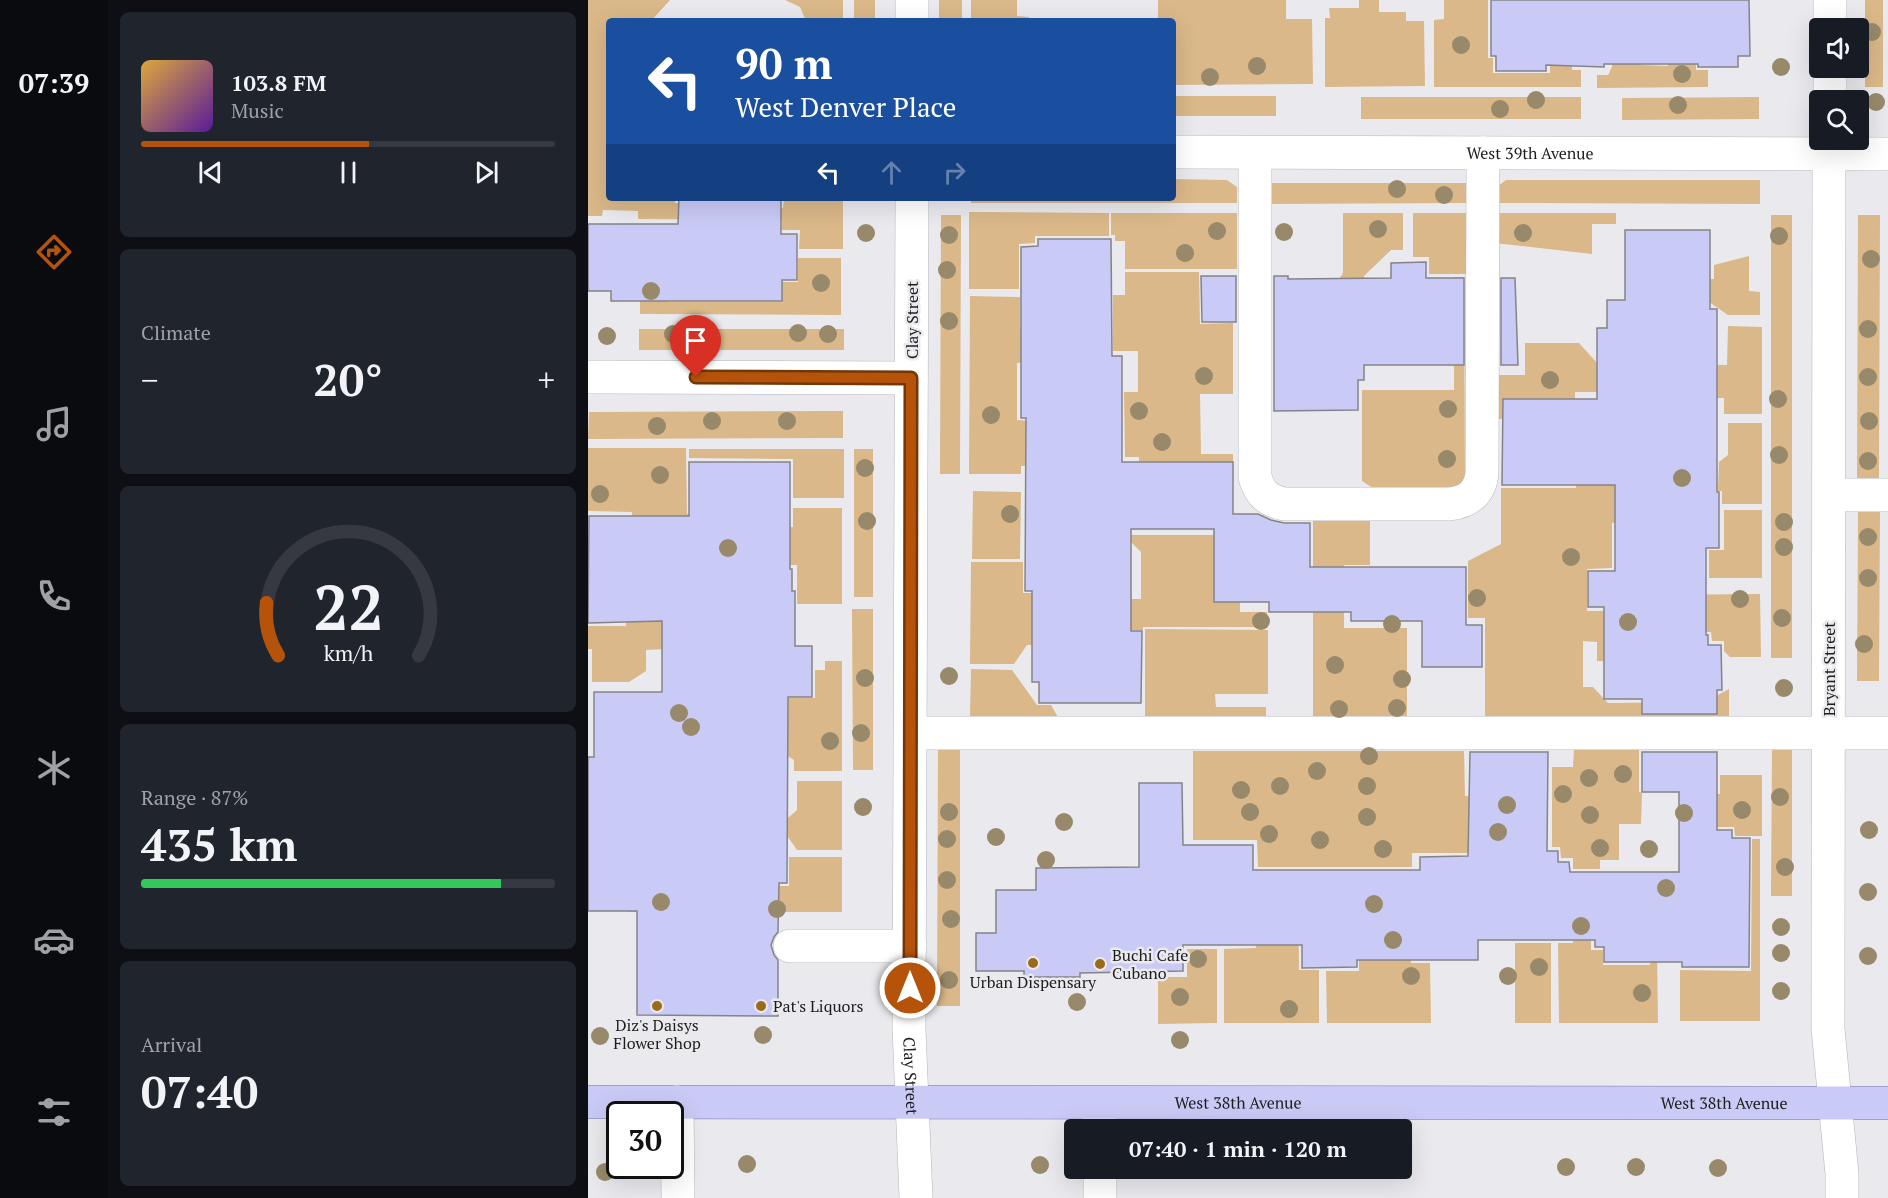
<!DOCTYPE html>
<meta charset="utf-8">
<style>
:root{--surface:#171b24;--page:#20242c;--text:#f1f3f6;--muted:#9ea1a6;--line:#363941;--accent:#b45309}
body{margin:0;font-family:"PT Serif",serif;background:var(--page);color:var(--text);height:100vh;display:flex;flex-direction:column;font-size:22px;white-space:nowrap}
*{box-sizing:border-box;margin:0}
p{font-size:20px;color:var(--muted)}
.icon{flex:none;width:33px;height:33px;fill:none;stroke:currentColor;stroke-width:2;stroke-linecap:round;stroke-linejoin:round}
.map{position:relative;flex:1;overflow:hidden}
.sheet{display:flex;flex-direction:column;gap:12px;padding:12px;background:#0d0f14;width:480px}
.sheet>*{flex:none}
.guide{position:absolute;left:18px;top:18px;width:570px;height:183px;border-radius:6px;box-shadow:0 6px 24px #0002;background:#1a4fa0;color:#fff;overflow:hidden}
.controls{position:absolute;left:1221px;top:18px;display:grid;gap:12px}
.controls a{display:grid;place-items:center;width:60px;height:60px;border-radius:6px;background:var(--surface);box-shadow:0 6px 24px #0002;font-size:30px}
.speed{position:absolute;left:18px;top:1101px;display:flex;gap:12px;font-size:30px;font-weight:700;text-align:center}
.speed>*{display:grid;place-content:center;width:78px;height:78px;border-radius:50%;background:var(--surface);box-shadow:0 6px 24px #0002;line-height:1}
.speed .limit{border:3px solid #111;border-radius:9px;background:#fff;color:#111}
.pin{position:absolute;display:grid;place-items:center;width:51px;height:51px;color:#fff;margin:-62px -26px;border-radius:50% 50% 50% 0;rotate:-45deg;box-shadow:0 0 6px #0007}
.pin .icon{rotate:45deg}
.me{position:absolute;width:66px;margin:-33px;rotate:0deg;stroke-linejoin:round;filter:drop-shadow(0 0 4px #0008)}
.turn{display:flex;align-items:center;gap:21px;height:126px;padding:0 30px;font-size:27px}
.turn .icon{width:78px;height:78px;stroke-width:2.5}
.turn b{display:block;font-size:42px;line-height:51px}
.lanes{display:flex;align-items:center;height:57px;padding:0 30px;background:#0003;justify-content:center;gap:30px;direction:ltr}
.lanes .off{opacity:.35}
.big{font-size:45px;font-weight:600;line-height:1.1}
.sheet .widget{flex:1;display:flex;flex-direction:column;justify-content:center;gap:9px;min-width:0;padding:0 21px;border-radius:9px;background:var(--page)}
.sheet .dial{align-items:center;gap:0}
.dial svg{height:156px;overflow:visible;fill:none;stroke:var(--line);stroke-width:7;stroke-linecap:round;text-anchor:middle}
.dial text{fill:var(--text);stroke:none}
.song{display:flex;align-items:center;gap:18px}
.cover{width:72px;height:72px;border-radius:9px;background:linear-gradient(135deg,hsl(40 70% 55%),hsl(270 70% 35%))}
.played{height:6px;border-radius:3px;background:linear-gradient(90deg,var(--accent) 55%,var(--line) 55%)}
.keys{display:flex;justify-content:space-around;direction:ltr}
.heat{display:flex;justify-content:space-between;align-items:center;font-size:33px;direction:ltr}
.charge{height:9px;border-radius:4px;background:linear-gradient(90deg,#34c759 87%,var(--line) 0)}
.trip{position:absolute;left:476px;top:1119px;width:348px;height:60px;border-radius:6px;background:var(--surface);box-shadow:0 6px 24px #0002;font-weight:600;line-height:60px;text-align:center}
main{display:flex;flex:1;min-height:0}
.dock{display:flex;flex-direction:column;width:108px;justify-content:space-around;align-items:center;background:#090b0e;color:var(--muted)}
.dock .icon{width:42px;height:42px}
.dock .selected{color:var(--accent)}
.dock b{font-size:27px;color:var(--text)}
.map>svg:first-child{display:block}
.green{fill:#dab889}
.building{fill:#c9caf5;stroke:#848488;stroke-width:1.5}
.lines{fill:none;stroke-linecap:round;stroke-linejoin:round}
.minor-casing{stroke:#b5b5b9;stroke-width:34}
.major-casing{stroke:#7776a6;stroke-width:34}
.minor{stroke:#fff;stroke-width:33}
.major{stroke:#cacaf6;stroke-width:33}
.tree{fill:#99896b}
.route-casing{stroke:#753606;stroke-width:15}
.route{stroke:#b45309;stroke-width:10}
.poi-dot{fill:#996b1b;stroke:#eaeaee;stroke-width:2}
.labels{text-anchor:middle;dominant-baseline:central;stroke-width:5;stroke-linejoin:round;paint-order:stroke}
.street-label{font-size:16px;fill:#1d1d1e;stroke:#eaeaee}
.poi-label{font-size:16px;fill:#1d1d1e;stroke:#eaeaee;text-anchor:start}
</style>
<main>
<nav class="dock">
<b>07:39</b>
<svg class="icon selected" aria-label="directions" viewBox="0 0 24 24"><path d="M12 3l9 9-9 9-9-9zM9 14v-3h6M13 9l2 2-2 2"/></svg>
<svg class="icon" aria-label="music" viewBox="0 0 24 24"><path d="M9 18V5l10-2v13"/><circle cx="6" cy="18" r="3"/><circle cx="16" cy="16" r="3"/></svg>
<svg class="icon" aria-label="phone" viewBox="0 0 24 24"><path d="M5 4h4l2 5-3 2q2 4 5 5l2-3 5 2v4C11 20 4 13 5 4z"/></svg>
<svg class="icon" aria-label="climate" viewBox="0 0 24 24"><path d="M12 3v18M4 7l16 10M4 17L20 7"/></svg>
<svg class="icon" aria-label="car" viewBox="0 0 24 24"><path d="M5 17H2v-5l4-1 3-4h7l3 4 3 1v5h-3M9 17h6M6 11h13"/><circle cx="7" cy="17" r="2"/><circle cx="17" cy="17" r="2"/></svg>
<svg class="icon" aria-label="filters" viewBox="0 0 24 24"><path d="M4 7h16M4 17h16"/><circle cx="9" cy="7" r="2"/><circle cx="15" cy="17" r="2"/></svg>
</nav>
<section class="sheet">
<div class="widget">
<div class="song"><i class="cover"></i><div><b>103.8 FM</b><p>Music</p></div></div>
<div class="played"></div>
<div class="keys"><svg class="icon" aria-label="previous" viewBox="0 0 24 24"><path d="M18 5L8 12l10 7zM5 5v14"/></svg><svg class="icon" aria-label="pause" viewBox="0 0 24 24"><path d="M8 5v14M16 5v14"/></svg><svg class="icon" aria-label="next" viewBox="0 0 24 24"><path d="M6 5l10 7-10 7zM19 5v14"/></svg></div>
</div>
<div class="widget"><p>Climate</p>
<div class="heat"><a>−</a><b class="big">20°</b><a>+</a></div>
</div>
<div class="widget dial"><svg viewBox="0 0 100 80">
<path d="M14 69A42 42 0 1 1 86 69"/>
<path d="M14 69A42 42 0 0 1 8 42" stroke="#b45309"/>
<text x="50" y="56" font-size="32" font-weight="700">22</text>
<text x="50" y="72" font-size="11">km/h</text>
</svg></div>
<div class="widget"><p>Range · 87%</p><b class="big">435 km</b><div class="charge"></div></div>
<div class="widget"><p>Arrival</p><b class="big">07:40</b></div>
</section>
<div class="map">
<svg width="1300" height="1198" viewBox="0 0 1300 1198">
<rect width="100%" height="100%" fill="#eaeaee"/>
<!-- green -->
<path class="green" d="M0 0H82L63 21H21V198H87V203H120L121 207 195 208 196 198H255V249H211L212 230H194V220L50 219V211L15 210 14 216H0Z
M197 0H255V21H218L212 7Z
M266 0H287V19H266Z
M351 0H374V21H351Z
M383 0H429V16L441 17V21H383Z
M570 0H698V19H724L725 84 585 85V21H570Z
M771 0H791V12H818V21H836L837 86 737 87V18H742L741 8H771Z
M856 0H900V58H905V73H962V57H984V70H993V87H846V20L856 19Z
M1024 0 1053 59V65L1080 66V60H1108V70H1120V87L1009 88V75H1020L1024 67Z
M1277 0H1295V87H1277Z
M585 96H688V116H585Z
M773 97H993V119H773Z
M1171 97V119L1034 120V98Z
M585 179 639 180 649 187V203H383V198H585Z
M918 180H1172V204L906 203V189Z
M680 183H884V203L674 204Z
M381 212 521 213V236H447V243L431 244V289H381Z
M523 213H649V269H537V241H527V235H523Z
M755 213H815V250H803L776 276V354L750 281 755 273Z
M825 213H878V274H841V257H825Z
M906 213H1028V224H1004V254L906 243Z
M353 215H373L372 474H352Z
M1183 215H1204V658H1183Z
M1270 215H1292L1291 479H1269Z
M1161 256V291L1172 292V315H1140L1108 293V279H1126V265Z
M210 258H253V315L52 314V269H80V302H194V282H210Z
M537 272H611L612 324 645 323V394H612L613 454H645V470L551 473V457H537L536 392H550V351H525V295H537Z
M866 277H876L877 480 866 490H788L774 481V390H866Z
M382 296 432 297V329H447V337H524V353L447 362 429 363V420L446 421V434H534V456H475L447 466H433V474H381Z
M1140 326 1174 327V414H1136V398H1120L1012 364 1139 365Z
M51 329H256V350H51Z
M937 343H991L1010 364 1011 392H987V424L965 418 910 419V375H937Z
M255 411V438L0 439 1 412Z
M1140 423H1174V504H1134V491H1130L1131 462 1140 455Z
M0 448H98L99 514 120 515 44 555V512L0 511Z
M101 449H256V498H205V459L101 458Z
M266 449H285V597H266Z
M988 459 1014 465 1129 464V489L1042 490 1032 522 1024 523V568L999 569V611H1054L1024 661H1009V642L995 641V687H1005L1020 703 1117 702 1141 689V720H897V618H880V561L913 544V488H988Z
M385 491 433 492 432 559H384Z
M205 508H254V604H209V565H124L123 527H205Z
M1136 510H1174V578H1121V550H1136Z
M1270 511H1292L1291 681H1269Z
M725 519H782V565H756V628H819V717H725Z
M536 535H652V612H679V627H555V630H535V599H553V552Z
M383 562H435V593H450L448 645H439L426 664H382Z
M96 571 77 649 58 650V671L41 682H4V649H0V626H38V598Z
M1172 594 1173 657H1142L1136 651V641H1124L1123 632 1059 633V595Z
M264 609H285V770H265Z
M557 629 680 630V694H627L628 707H678V718L557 717Z
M237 661H254V771H206V760L104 698H227V670H237Z
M383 669 424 670 449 705H463L471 719H384L382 715Z
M350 744H372V1006H349Z
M1184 747H1204V896H1183Z
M986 749 1051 750V792L1054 793 1053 824H1031V860H1012V869H985V858H973L972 847H964V767H985Z
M605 751H876L877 796 917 797V853H824V867H670L669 840H605Z
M1132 775H1174V836H1147L1146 827H1108L1092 794H1132Z
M209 781H254V850H209L200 837H192L181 818H200L209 810Z
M1164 839H1172V1021H1092V970L1163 971Z
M201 857H254V912H39V907L190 886H201Z
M668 870H710L711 970H731V1023H636V949L668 948Z
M771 870H823V963H842L843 1023H739L738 971H771Z
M985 873H1003V950H1015V965H1062L1063 953H1069L1070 1023H971L970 943H985Z
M927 943H963V1023H927Z
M599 949H629V1023L570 1024V977H599Z"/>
<!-- building -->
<path class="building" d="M903 0H1161L1162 56H1150V67H1110V64H1016V67L958 65V71H908V56H903Z
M91 198H193V234H209V280H194V301H23V291H0V224H90Z
M1037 230H1122V309H1129V492H1131V548H1118V635H1120V645H1133L1134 690H1129V714H1054V699H1016V607H1000V571H1027V485H914L915 399H1009V328H1019V300H1037Z
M450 239H523L524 356H534V462H645V514H670L683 520 696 523H722V567H878V625H894V667H834V621H763V612H681V602H626V529H543V631H554L553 703H451V682H444V591H437L438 418H433V247L450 246Z
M838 262V278H876V365H776V380H770V410L686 411V276H700V279L803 278V263Z
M613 276H648V322H614Z
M913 278H927L930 365H913Z
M101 462H202V569H204V591H207V646H224V697H200L199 883H191L190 932 186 937 183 945 186 955 190 960V1016L49 1015V911H0V757H6V692H74V621L0 623 1 516H101Z
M882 752H960L959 851H970V862H981L982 872H1091V792H1054V752H1129V830H1144V838H1162L1161 967H1094V962H1016V947H1007V940H890V960H769V967L714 968V945H595V971L492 973V977H436V971H388V933H408V890H448V868L551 867V783H594L595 845H665V870H832V857L880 856Z"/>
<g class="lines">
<!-- minor casing -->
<g class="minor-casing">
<g id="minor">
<path d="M1242 0V28"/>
<path d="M324 21V0"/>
<path d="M1242 100V68"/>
<path d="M1241 140 1240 1029 1254 1174V1198"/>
<path id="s1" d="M585 152 1300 154"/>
<path d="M667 153V477C672 494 679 500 696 504H861C880 502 892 493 894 473L895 153"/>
<path id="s2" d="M324 198 321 1029 328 1198"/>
<path d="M0 377 323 378"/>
<path d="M1241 495H1300"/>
<path d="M323 733H1300"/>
<path d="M202 946H322"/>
<path d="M89 1102 90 1198"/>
<path d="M511 1103V1130"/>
<path d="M512 1168V1198"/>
</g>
</g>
<!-- major casing -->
<g class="major-casing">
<g id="major">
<path id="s3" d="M0 1102 1300 1103"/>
</g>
</g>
<!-- minor -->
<use href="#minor" class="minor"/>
<!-- major -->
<use href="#major" class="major"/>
</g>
<!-- trees -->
<g class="tree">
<circle cx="1284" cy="32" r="9"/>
<circle cx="873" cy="45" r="9"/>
<circle cx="669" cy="66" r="9"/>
<circle cx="1193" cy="67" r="9"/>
<circle cx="1094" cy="74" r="9"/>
<circle cx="622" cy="77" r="9"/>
<circle cx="948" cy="100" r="9"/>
<circle cx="1288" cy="102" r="9"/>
<circle cx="1090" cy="105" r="9"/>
<circle cx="912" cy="109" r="9"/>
<circle cx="809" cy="189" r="9"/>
<circle cx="856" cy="195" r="9"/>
<circle cx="790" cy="229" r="9"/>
<circle cx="629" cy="231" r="9"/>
<circle cx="696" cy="232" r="9"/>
<circle cx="278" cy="233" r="9"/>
<circle cx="935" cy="233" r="9"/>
<circle cx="361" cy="235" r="9"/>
<circle cx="1191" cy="236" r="9"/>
<circle cx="597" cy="253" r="9"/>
<circle cx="1283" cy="259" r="9"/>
<circle cx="359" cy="270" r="9"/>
<circle cx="233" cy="283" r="9"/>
<circle cx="63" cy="291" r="9"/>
<circle cx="361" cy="321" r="9"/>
<circle cx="1280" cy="329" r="9"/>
<circle cx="210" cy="333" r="9"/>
<circle cx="85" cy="334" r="9"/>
<circle cx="240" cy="334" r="9"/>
<circle cx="19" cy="336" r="9"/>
<circle cx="616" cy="376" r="9"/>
<circle cx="1280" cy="377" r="9"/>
<circle cx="962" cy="380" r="9"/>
<circle cx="1190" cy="399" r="9"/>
<circle cx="860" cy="409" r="9"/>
<circle cx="551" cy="411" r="9"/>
<circle cx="403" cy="415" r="9"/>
<circle cx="124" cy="421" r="9"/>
<circle cx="199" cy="421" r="9"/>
<circle cx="1281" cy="421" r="9"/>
<circle cx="69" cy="426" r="9"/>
<circle cx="574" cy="442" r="9"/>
<circle cx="1191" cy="455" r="9"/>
<circle cx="859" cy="459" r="9"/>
<circle cx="1280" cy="461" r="9"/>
<circle cx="277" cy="468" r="9"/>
<circle cx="72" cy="475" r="9"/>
<circle cx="1094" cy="478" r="9"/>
<circle cx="12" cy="494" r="9"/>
<circle cx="422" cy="514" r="9"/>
<circle cx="279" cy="521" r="9"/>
<circle cx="1196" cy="522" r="9"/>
<circle cx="1280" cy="537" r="9"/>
<circle cx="1196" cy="547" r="9"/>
<circle cx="140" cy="548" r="9"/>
<circle cx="983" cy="557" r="9"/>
<circle cx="1280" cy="578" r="9"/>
<circle cx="889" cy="598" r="9"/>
<circle cx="1152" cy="599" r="9"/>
<circle cx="1194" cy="618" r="9"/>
<circle cx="673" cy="621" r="9"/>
<circle cx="1040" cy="622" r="9"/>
<circle cx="804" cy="624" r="9"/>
<circle cx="1276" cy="644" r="9"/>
<circle cx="747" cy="665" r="9"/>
<circle cx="361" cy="676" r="9"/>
<circle cx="277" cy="678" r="9"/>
<circle cx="814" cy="679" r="9"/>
<circle cx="1196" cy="688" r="9"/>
<circle cx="809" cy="708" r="9"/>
<circle cx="751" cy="709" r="9"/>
<circle cx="91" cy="713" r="9"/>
<circle cx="103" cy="727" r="9"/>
<circle cx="273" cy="733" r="9"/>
<circle cx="242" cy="741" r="9"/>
<circle cx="781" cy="756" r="9"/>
<circle cx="729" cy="771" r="9"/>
<circle cx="1035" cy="774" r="9"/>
<circle cx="1001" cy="778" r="9"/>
<circle cx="692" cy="786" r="9"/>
<circle cx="779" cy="786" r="9"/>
<circle cx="653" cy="790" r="9"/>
<circle cx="975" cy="794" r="9"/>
<circle cx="1192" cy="797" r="9"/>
<circle cx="919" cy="805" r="9"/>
<circle cx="275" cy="807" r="9"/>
<circle cx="1154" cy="810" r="9"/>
<circle cx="361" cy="812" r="9"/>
<circle cx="662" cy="812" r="9"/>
<circle cx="1096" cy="813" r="9"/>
<circle cx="1002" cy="815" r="9"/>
<circle cx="779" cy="817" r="9"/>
<circle cx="476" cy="822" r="9"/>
<circle cx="1281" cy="830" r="9"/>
<circle cx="910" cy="832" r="9"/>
<circle cx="681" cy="834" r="9"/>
<circle cx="408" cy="837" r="9"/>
<circle cx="359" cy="839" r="9"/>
<circle cx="732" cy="840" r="9"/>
<circle cx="1012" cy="848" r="9"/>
<circle cx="795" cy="849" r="9"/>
<circle cx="1061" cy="849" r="9"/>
<circle cx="458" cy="860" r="9"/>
<circle cx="1197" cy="867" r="9"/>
<circle cx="359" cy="880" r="9"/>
<circle cx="1078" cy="888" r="9"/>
<circle cx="1280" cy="892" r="9"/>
<circle cx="73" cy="902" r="9"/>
<circle cx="786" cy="904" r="9"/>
<circle cx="189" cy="909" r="9"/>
<circle cx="363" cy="919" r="9"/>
<circle cx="993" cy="926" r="9"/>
<circle cx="1193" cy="927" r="9"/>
<circle cx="805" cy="940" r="9"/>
<circle cx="1193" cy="953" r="9"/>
<circle cx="1280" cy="956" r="9"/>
<circle cx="610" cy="959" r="9"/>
<circle cx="951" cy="967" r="9"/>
<circle cx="823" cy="976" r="9"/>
<circle cx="920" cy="976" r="9"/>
<circle cx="361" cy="980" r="9"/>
<circle cx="1193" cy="991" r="9"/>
<circle cx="1054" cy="993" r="9"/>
<circle cx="592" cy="997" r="9"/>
<circle cx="489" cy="1002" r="9"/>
<circle cx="701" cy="1009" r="9"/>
<circle cx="175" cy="1035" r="9"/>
<circle cx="12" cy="1036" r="9"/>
<circle cx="592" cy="1040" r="9"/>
<circle cx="159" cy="1164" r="9"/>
<circle cx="452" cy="1165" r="9"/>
<circle cx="978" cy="1167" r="9"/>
<circle cx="1048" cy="1167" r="9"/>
<circle cx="1130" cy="1168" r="9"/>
<circle cx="17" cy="1172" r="9"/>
</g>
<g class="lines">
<!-- route casing -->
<g class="route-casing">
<path id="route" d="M108 377 323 378 322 988"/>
</g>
<!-- route -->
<use href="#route" class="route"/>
</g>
<!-- markers -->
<g class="poi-dot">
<circle cx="445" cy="963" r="6"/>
<circle cx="512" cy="964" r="6"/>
<circle cx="69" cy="1006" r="6"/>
<circle cx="173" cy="1006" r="6"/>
</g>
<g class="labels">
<!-- street labels -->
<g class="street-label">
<text stroke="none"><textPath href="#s1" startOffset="357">West 39th Avenue</textPath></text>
<text transform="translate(324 320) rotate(-90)">Clay Street</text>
<text transform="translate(1241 669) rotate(-90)">Bryant Street</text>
<text stroke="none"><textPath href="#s2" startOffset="878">Clay Street</textPath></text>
<text stroke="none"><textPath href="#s3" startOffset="650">West 38th Avenue</textPath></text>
<text stroke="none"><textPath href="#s3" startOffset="1136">West 38th Avenue</textPath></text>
</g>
<!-- poi labels -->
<g class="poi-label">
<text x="524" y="955">Buchi Cafe<tspan x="524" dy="18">Cubano</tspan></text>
<text x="445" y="982" text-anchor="middle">Urban Dispensary</text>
<text x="185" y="1006">Pat's Liquors</text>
<text x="69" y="1025" text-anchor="middle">Diz's Daisys<tspan x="69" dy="18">Flower Shop</tspan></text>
</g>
</g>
</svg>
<div class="controls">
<a><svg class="icon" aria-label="sound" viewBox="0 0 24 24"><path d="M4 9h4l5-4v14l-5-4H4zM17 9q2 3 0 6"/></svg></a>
<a><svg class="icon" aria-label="search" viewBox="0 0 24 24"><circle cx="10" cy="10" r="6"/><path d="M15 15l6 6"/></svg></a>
</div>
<div class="speed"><div class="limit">30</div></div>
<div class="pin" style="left:108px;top:377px;background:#d93025"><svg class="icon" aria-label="arrive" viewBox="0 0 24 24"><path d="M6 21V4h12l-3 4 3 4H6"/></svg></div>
<svg class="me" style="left:322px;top:988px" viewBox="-20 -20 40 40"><circle r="17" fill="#b45309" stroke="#fff" stroke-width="3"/><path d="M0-11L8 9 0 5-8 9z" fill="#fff"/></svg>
<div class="trip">07:40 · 1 min · 120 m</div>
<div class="guide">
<div class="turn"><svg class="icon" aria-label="left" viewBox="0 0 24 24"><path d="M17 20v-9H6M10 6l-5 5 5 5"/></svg><div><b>90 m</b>West Denver Place</div></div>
<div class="lanes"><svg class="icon" aria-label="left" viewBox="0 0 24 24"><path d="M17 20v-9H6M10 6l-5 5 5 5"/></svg><svg class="icon off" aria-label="ahead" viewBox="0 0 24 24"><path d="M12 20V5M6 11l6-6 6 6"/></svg><svg class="icon off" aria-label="right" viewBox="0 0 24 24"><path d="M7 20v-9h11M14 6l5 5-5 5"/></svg></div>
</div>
</div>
</main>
